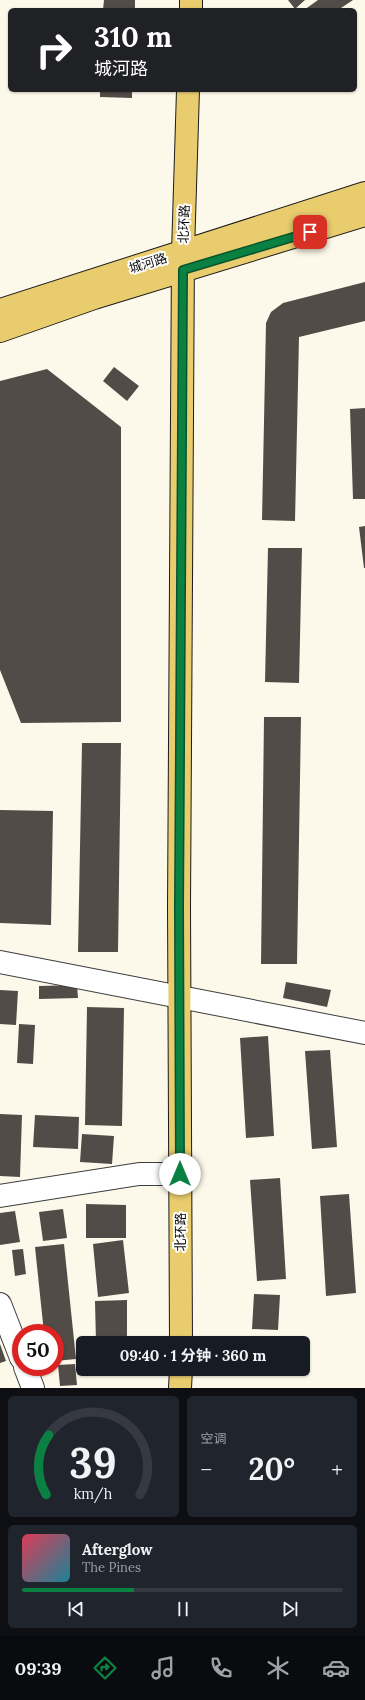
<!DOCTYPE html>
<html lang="zh">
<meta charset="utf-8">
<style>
:root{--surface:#171b24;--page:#20242c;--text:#f1f3f6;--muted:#9ea1a6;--line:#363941;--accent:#0b8043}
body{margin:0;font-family:Lora,"Noto Sans SC",serif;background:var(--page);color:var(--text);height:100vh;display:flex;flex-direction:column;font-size:15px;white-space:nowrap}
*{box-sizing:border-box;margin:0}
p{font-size:13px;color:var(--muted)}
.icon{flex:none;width:22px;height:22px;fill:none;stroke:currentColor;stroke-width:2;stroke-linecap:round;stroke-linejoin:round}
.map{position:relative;height:1388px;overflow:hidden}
.details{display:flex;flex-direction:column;gap:8px;padding:8px;background:#0d0f14;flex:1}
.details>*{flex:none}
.hud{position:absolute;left:8px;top:8px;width:349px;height:84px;border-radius:6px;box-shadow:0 1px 3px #0004;background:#202124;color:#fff;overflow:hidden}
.speed{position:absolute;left:12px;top:1324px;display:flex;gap:8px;font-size:20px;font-weight:700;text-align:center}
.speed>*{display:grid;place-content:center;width:52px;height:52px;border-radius:50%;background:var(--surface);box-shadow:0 1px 3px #0004;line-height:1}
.speed .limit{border:6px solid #d22;background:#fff;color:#111}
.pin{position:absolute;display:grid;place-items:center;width:34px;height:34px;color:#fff;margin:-17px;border-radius:8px;box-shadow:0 2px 6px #0006}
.me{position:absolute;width:44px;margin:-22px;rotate:0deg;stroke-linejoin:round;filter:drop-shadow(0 0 3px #0008)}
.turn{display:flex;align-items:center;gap:14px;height:84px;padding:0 20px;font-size:18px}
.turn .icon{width:52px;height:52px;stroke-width:2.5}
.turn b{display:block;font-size:28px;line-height:34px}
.big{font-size:30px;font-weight:700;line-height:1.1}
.details .card{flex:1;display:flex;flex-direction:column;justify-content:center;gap:6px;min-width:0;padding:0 14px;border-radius:6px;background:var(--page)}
.details .dial{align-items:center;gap:0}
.dial svg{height:104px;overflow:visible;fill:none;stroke:var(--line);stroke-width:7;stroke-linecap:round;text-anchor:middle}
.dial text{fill:var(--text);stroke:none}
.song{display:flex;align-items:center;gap:12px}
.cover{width:48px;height:48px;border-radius:6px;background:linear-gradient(135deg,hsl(350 70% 55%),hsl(190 70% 35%))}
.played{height:4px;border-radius:2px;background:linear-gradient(90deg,var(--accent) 35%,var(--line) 35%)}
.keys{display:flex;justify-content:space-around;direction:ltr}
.heat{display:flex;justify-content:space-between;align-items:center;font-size:22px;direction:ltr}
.details .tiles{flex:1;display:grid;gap:8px;grid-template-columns:1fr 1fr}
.card:last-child{grid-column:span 2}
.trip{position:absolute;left:76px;top:1336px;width:234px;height:40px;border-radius:6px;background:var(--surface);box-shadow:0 1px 3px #0004;font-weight:700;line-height:40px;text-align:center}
.tabs{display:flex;height:64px;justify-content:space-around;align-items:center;background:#090b0e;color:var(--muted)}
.tabs .icon{width:28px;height:28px}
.tabs .on{color:var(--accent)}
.tabs b{font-size:18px;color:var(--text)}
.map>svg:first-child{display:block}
.building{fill:#524c48}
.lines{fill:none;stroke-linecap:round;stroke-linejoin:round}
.minor-casing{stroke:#3d3d3d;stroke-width:24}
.major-casing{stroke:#1b1b1b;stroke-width:24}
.minor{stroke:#fff;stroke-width:22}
.major{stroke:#e9cc6e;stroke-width:22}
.route-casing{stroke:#07532c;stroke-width:10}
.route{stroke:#0b8043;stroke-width:7}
.labels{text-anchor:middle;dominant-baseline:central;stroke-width:4;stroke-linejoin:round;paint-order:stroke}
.street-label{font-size:13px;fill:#0a0a0a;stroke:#fff}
</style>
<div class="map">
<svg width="365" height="1388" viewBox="0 0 365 1388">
<rect width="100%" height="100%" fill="#fdf9ea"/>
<!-- building -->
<path class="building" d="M104 0H135V10H103Z
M288 0H305L295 9Z
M318 0H353L338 10H304Z
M100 90H132V98L100 97Z
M365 282V321L299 337 295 521 262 520 266 323 271 312 283 303Z
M114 367 139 386 127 401 103 381Z
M47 369 121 427V722L21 723 0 670V381Z
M365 408V499H353L350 409Z
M365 526V568H364L359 527Z
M268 548H302L299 683 265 682Z
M264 717H301L297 964H261Z
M82 743H121L118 952H78Z
M0 810 53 811 51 925 0 923Z
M286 982 331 990 327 1007 283 998Z
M77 985 78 998 39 999V986Z
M0 990 18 991 16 1025 0 1024Z
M87 1007 124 1008 122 1126 85 1125Z
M19 1024 35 1025 33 1064 17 1063Z
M268 1036 274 1136 246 1138 240 1038Z
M330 1050 337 1147 312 1149 305 1051Z
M0 1114 22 1115 20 1177 0 1176Z
M35 1115 79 1117 78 1149 33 1147Z
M82 1134 114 1136 112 1164 80 1162Z
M280 1178 286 1279 257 1281 250 1180Z
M349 1194 356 1293 326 1296 320 1196Z
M86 1204 126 1205V1238H86Z
M63 1209 67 1238 43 1241 39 1212Z
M15 1211 20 1242 0 1245V1213Z
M123 1240 129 1293 98 1297 93 1244Z
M64 1244 76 1359 55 1361V1333H44L35 1247Z
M23 1249 26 1274 15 1276 12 1250Z
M254 1294 280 1295 278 1330 252 1329Z
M127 1300V1343H96L95 1301Z
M0 1344 6 1361 0 1363Z
M75 1364 77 1385 60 1386 58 1365Z
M96 1369H128V1375L97 1376Z"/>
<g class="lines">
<!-- minor casing -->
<g class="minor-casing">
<path id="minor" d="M0 962 365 1033
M0 1196 139 1174H180
M0 1304 21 1358
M25 1367 33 1388"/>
</g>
<!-- major casing -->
<g class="major-casing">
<path id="major" d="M191 10V0
M0 310 365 193
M0 331 94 298 365 215
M181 1343 179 907 183 252 188 90
M180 1388 181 1369"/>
</g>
<!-- minor -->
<use href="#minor" class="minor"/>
<!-- major -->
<use href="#major" class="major"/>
</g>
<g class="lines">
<!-- route casing -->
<g class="route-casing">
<path id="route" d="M180 1174 179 907 183 270 310 232"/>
</g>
<!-- route -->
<use href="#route" class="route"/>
</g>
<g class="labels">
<!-- street labels -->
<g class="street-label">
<text transform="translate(184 224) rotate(-88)">北环路</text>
<text transform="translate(148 263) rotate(-17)">城河路</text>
<text transform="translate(180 1232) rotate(-90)">北环路</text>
</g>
</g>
</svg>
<div class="speed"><div class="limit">50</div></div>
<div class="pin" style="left:310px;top:232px;background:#d93025"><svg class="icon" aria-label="arrive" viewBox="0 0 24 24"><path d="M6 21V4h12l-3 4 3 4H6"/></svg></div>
<svg class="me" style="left:180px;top:1174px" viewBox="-20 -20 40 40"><circle r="19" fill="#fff"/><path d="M0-13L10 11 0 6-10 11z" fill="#0b8043"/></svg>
<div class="trip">09:40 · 1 分钟 · 360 m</div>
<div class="hud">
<div class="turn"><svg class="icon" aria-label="right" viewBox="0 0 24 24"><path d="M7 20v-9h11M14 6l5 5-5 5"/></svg><div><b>310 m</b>城河路</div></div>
</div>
</div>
<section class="details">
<div class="tiles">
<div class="card dial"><svg viewBox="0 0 100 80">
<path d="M14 69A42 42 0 1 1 86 69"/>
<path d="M14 69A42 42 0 0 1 16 23" stroke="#0b8043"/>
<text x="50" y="56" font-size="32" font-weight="700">39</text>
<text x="50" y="72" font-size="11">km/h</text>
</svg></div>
<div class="card"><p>空调</p>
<div class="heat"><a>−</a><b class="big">20°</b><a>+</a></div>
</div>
<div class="card">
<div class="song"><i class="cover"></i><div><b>Afterglow</b><p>The Pines</p></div></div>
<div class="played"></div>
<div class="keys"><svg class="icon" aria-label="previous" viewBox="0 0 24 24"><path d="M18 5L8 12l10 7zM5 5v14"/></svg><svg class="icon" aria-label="pause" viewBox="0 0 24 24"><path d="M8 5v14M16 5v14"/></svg><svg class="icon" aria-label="next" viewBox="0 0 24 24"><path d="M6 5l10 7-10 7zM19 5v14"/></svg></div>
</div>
</div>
</section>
<nav class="tabs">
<b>09:39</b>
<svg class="icon on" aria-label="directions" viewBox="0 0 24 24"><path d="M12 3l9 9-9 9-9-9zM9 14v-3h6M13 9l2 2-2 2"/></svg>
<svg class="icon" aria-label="music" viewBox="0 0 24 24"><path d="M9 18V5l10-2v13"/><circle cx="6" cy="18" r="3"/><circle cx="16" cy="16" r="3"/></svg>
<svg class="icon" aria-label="phone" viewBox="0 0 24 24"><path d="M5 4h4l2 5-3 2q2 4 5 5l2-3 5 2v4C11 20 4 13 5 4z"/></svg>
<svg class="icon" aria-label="climate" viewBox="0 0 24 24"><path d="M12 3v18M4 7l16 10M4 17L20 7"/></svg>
<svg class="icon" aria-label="car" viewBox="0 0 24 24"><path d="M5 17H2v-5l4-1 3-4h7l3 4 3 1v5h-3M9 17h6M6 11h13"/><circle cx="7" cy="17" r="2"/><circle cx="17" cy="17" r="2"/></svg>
</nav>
